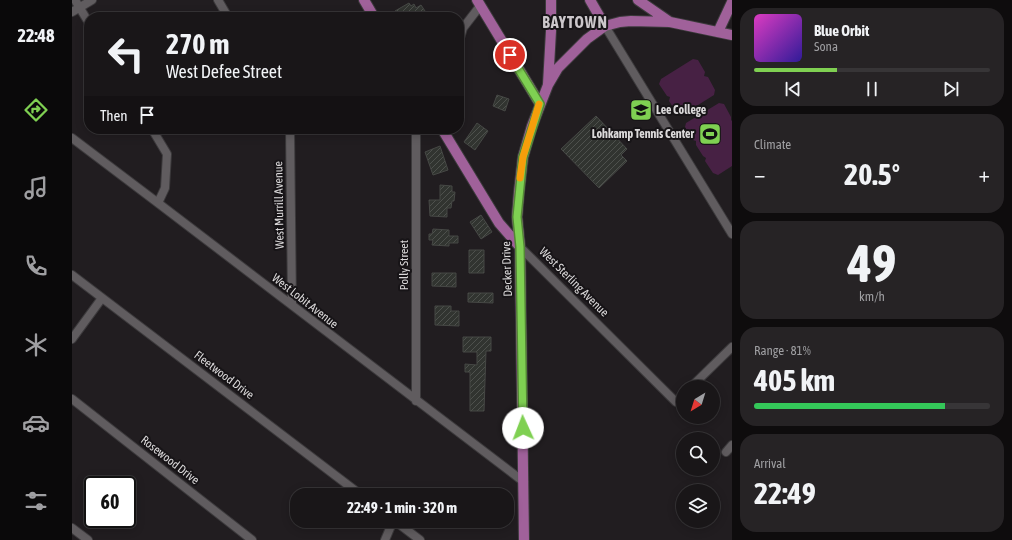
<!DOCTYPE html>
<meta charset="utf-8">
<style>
:root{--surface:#191618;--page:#262325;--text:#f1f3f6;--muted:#9f9fa2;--line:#373537;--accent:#7fd052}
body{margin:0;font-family:"Asap Condensed",sans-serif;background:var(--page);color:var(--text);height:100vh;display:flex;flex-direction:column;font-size:15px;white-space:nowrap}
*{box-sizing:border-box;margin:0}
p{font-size:13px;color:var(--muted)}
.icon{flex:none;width:22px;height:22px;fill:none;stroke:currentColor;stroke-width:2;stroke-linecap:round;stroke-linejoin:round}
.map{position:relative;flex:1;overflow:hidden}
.drawer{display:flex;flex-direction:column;gap:8px;padding:8px;background:#0e0c0d;width:280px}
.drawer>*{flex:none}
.guide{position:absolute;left:12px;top:12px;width:380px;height:122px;border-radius:16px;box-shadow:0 2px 10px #0003,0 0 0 1px var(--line);background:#191618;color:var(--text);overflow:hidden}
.needle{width:26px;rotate:218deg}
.buttons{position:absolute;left:604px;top:380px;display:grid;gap:8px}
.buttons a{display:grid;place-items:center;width:44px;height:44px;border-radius:50%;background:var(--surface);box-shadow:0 2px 10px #0003,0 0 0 1px var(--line);font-size:20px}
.speed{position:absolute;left:12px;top:476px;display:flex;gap:8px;font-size:20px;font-weight:700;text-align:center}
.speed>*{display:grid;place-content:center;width:52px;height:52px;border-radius:50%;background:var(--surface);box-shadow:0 2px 10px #0003,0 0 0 1px var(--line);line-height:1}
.speed .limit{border:2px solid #111;border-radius:6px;background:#fff;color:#111}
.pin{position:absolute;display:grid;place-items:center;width:34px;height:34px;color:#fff;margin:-17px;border:2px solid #fff;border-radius:50%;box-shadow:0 1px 4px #0007}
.me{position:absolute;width:44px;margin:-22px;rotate:358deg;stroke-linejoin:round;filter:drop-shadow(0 0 3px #0008)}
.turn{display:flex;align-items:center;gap:14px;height:84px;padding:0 16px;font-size:18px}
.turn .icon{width:52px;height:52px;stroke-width:2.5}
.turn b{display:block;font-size:28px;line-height:34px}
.then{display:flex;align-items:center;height:38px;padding:0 16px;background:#0003;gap:8px;font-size:15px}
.big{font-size:30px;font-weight:700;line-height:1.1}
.drawer .tile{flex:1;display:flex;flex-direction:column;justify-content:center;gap:6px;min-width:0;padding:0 14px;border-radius:16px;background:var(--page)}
.drawer .dial{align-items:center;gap:0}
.dial b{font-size:52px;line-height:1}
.song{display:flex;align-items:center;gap:12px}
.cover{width:48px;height:48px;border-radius:6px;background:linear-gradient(135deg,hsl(310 70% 55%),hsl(250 70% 35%))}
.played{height:4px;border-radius:2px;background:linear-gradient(90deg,var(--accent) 35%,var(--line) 35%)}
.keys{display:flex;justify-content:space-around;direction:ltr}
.heat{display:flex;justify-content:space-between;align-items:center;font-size:22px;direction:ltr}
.charge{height:6px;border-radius:3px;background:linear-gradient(90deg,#34c759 81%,var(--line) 0)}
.trip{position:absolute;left:218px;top:488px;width:224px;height:40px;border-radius:16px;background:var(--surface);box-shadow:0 2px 10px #0003,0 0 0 1px var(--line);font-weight:700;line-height:40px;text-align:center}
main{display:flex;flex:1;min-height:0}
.dock{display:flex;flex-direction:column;width:72px;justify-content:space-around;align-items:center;background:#0a090a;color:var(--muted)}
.dock .icon{width:28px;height:28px}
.dock .active{color:var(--accent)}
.dock b{font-size:18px;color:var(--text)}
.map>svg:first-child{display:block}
.grass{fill:#472144}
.building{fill:url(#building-hatch);stroke:#464845}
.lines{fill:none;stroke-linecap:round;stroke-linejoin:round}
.minor-casing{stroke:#3c3a3c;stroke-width:10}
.major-casing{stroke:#3c3a3c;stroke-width:12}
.minor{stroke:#605c5f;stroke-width:8}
.major{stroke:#a0619a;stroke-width:10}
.route-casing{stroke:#538735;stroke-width:10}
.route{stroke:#7fd052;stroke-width:7}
.slow{stroke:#f59e0b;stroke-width:7}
.labels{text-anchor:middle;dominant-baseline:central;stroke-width:4;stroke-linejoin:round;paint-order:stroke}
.poi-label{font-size:12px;font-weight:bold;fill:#dbd9da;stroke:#171417;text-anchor:start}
.street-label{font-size:12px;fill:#dbd9da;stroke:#171417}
.district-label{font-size:16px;font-weight:bold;letter-spacing:1px;fill:#ccc7cb;stroke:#171417}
</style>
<main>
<nav class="dock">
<b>22:48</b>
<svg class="icon active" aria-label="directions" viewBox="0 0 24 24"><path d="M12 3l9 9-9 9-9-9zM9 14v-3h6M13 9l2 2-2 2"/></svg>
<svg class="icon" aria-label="music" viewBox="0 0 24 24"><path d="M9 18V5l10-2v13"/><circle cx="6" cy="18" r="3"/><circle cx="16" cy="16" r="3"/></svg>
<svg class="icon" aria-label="phone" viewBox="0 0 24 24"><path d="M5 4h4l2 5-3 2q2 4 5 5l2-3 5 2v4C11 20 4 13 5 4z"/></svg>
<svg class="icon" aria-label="climate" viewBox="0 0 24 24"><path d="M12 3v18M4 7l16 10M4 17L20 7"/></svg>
<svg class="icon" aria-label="car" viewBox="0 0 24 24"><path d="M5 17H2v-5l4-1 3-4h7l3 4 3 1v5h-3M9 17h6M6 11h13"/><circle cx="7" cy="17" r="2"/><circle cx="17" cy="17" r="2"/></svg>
<svg class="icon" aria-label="filters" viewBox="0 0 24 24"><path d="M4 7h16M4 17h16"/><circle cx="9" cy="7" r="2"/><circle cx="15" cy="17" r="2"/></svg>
</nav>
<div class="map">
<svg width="660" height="540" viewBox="0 0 660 540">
<defs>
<pattern id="building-hatch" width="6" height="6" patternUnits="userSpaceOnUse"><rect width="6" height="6" fill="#313430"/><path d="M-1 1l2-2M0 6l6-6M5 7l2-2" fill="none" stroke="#4e514d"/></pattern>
</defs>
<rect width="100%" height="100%" fill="#211d20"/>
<!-- grass -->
<path class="grass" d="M621 59 626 60 633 72 632 76 636 77 643 90 642 95 610 115 605 113 597 101 598 97 595 96 587 84 589 79Z
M647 103 652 104 659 117V120L660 121V166L646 175 641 173 633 161 634 158 631 156 624 145V141L621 140 613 127 614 123Z"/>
<!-- building -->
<path class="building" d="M337 3 339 6 342 4 344 8 349 5 353 11 343 17H327L323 11Z
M425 95 437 99 433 111 421 106Z
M524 116 555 149 549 155 555 161 527 188 489 149Z
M405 123 416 131 403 150 392 142Z
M368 146 376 170 361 175 353 152Z
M368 185 380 186V192H383L382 201H380L379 208H375V217L358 216 357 200H368Z
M409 215 420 232 409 239 398 222Z
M361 229 377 230V236H386V243H377V246L360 245 361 240H357V234H360Z
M397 250H412V273H397Z
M360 273H384V287L360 286Z
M396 293H421V303L396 302Z
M363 306H379V311H387V326L363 325Z
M391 337H419V351H414L412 411H398V372H393V364L405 365V352H391Z"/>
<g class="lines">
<!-- minor casing -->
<g class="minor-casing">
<path id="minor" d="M3 0 17 23
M146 0 156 17
M0 12 20 0
M533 26 660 234
M387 41 391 28 408 6
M80 129 95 154 93 188 86 203
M218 129 220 305
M0 138 86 203 452 482
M448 247 604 402 611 395
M0 275 289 495
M0 339 30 298
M619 387 660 347
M0 399 180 540
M344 401V129
M654 452 660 445
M323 521 348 540
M0 528 16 540
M313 540 321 521"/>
</g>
<!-- major casing -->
<g class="major-casing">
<path id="major" d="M292 0 302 17
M405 0 468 104
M518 0 533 26
M566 0 598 22
M646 32 660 2
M476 84 479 31V0
M370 129 427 223 448 247
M452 540 448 247 445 217 447 192 451 157 460 126 476 85 486 68 515 39 533 26 548 22 559 21 598 22 660 35"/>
</g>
<!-- minor -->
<use href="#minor" class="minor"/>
<!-- major -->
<use href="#major" class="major"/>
</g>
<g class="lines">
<!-- route casing -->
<g class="route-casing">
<path id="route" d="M438 55 468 104 451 157 445 217 448 247 451 428"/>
</g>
<!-- route -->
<use href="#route" class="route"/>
<!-- slow -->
<path class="slow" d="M448 178 451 157 467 104"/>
</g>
<!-- icons -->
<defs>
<g id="university-square" transform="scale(1.15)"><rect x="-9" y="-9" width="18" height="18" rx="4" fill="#7fd052" stroke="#171417"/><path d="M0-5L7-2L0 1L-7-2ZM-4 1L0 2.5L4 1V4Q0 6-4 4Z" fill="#111"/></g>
<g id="stadium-square" transform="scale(1.15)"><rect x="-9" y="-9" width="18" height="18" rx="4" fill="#7fd052" stroke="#171417"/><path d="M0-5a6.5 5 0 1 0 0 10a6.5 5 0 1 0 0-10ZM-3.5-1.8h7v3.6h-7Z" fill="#111"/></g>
</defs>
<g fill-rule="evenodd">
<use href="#university-square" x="569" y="110"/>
<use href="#stadium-square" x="638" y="134"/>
</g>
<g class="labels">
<!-- poi labels -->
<g class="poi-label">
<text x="584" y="110">Lee College</text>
<text x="622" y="134" text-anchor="end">Lohkamp Tennis Center</text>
</g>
<!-- street labels -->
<g class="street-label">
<text transform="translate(207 205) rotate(-91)">West Murrill Avenue</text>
<text transform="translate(332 265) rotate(-90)">Polly Street</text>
<text transform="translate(435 269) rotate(-92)">Decker Drive</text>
<text transform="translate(502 282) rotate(45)">West Sterling Avenue</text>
<text transform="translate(233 301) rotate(38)">West Lobit Avenue</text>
<text transform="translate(152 375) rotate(37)">Fleetwood Drive</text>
<text transform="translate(98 460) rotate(38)">Rosewood Drive</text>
</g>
<!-- district labels -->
<g class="district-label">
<text x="503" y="22">BAYTOWN</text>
</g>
</g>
</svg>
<div class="buttons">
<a><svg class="needle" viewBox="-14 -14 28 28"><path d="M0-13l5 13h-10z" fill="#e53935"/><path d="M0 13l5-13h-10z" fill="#9f9fa2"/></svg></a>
<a><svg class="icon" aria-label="search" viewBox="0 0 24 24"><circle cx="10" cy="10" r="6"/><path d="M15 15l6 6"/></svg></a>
<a><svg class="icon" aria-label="layers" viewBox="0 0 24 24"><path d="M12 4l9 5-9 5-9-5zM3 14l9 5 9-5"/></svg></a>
</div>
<div class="speed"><div class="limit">60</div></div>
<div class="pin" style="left:438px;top:55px;background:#d93025"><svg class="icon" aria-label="arrive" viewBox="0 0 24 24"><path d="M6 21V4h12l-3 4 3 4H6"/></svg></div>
<svg class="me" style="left:451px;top:428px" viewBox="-20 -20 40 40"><circle r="19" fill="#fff"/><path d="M0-13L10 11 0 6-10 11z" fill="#7fd052"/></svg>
<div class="trip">22:49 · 1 min · 320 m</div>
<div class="guide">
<div class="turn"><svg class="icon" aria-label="left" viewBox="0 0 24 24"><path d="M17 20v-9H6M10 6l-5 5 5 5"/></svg><div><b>270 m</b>West Defee Street</div></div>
<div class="then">Then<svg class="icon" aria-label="arrive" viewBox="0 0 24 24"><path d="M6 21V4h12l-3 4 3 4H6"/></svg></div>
</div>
</div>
<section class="drawer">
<div class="tile">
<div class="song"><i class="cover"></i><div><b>Blue Orbit</b><p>Sona</p></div></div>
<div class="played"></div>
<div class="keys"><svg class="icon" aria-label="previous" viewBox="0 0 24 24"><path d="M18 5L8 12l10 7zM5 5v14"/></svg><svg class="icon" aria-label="pause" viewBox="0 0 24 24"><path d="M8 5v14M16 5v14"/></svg><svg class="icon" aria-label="next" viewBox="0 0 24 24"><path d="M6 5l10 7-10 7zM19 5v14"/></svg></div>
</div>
<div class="tile"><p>Climate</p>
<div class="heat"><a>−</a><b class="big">20.5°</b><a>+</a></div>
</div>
<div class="tile dial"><b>49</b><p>km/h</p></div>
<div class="tile"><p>Range · 81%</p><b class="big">405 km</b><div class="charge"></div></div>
<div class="tile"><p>Arrival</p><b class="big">22:49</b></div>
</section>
</main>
